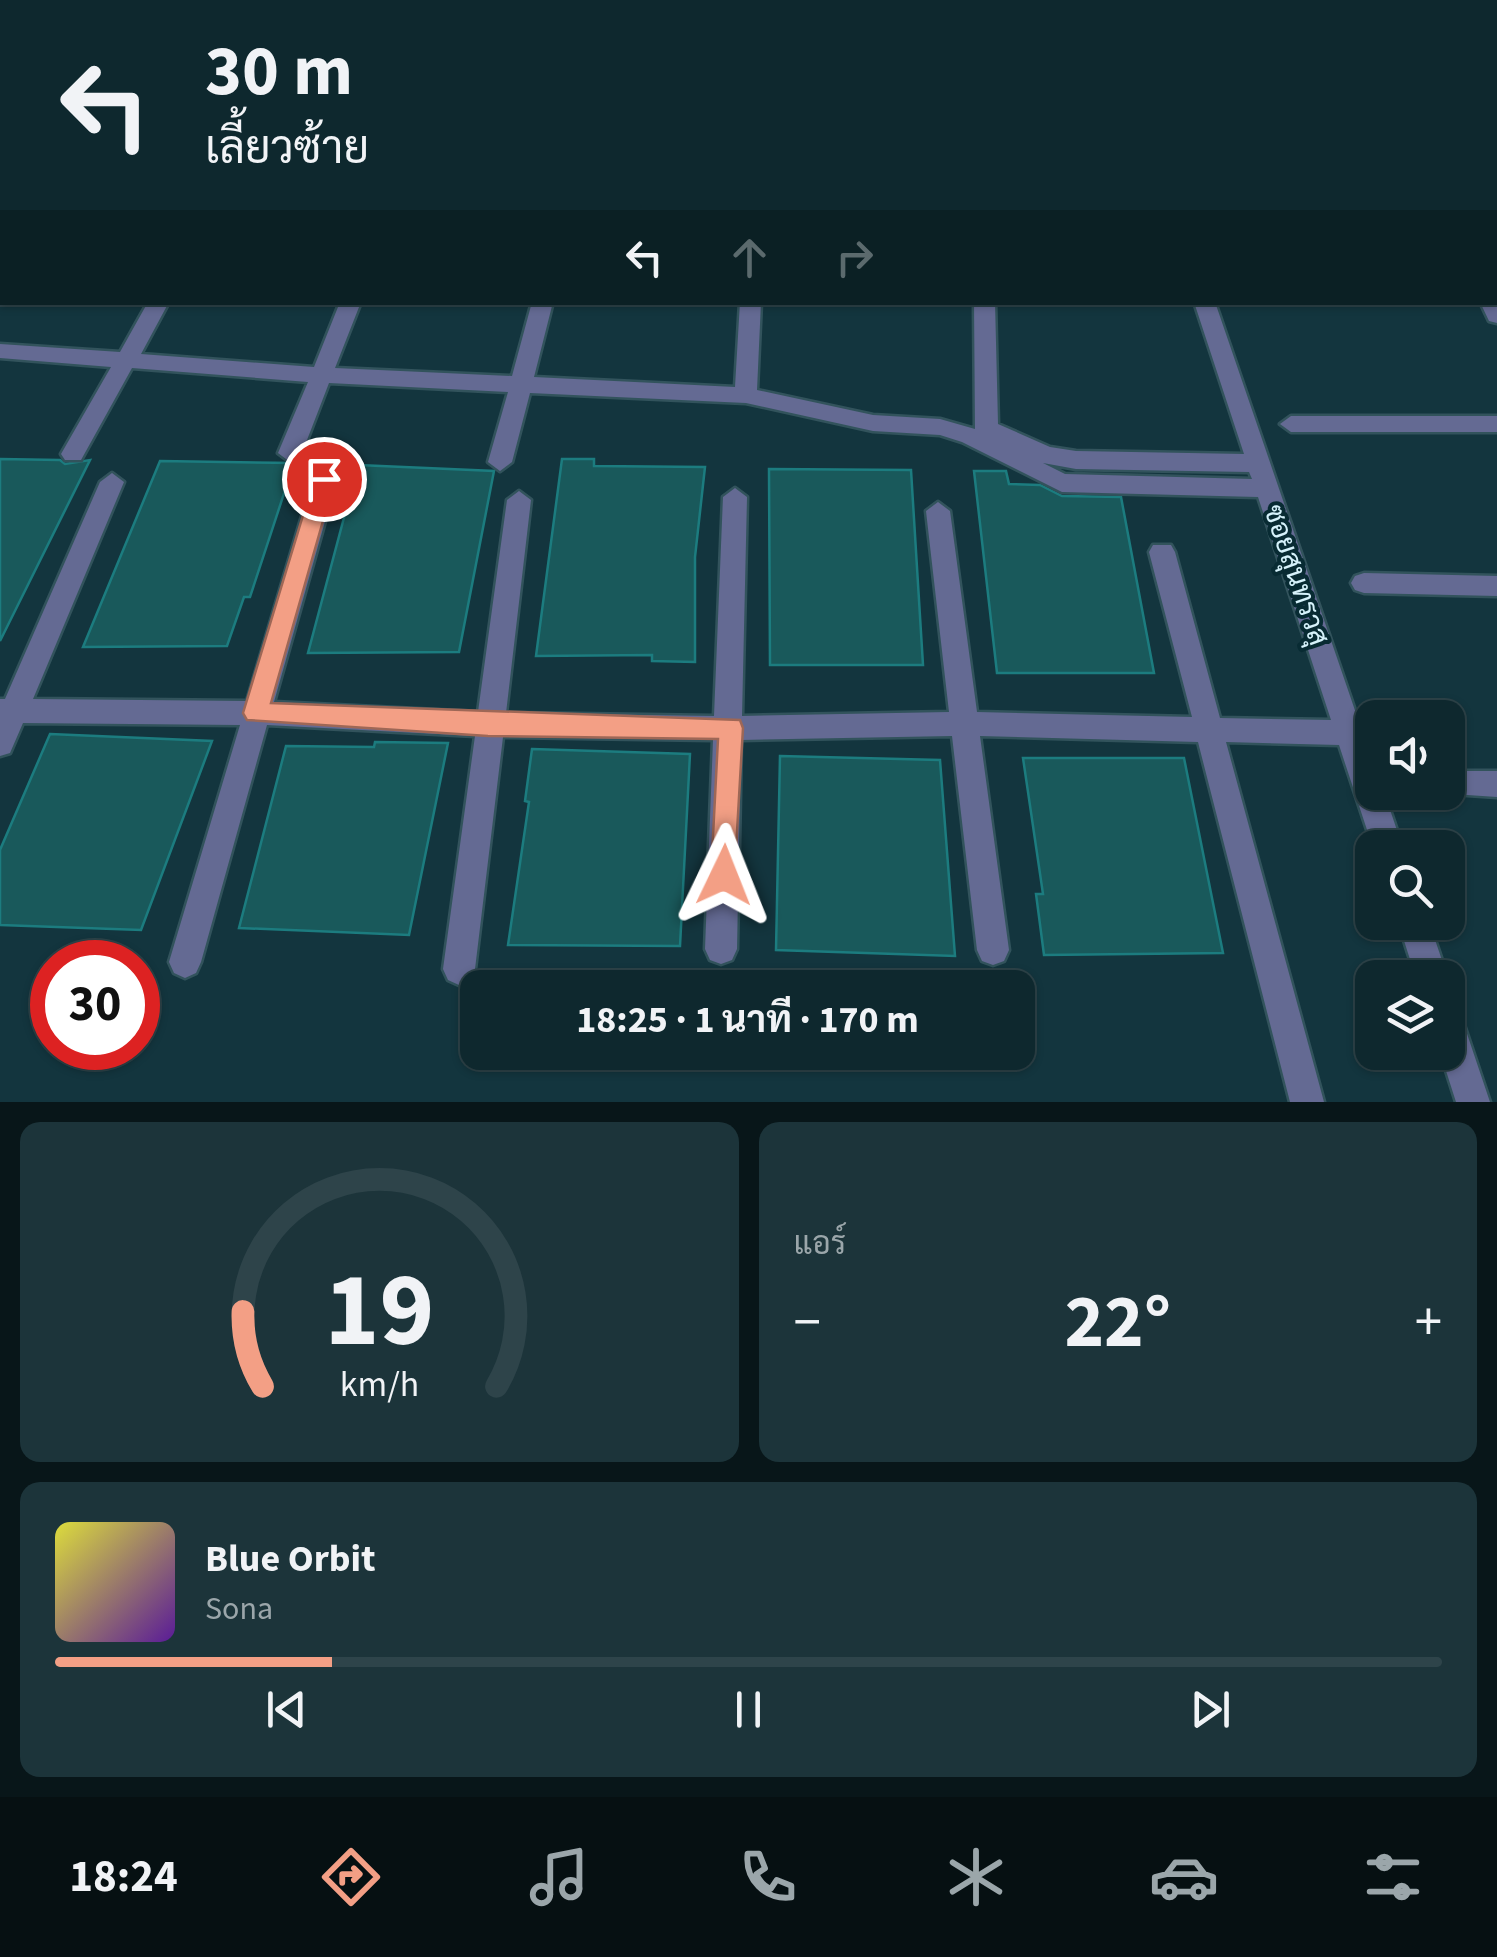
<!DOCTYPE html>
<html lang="th">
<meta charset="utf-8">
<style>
:root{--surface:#0e282e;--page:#1c343a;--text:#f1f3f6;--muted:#9ba6aa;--line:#2e444a;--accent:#f39f85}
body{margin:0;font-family:"Source Sans 3",Sarabun,sans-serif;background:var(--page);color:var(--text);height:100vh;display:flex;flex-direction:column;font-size:38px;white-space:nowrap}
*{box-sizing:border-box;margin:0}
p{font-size:32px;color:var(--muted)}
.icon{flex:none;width:55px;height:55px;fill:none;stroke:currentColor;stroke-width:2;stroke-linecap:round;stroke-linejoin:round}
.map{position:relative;height:1102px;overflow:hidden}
.side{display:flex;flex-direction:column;gap:20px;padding:20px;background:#081619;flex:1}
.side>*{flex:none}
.top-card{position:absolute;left:0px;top:0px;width:1498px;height:305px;box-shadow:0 2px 8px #0004,0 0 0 2px var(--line);background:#0e282e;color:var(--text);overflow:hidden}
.controls{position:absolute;left:1355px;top:700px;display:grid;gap:20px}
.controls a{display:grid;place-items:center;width:110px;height:110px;border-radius:20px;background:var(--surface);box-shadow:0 2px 8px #0004,0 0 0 2px var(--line);font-size:50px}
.speed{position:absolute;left:30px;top:940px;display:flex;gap:20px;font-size:50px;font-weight:700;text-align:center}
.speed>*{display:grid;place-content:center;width:130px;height:130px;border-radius:50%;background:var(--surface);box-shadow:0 2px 8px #0004,0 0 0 2px var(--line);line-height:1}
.speed .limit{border:15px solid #d22;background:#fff;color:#111}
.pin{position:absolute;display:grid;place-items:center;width:85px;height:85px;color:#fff;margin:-42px;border:5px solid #fff;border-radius:50%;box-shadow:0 2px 10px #0007}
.me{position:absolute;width:110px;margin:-55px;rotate:2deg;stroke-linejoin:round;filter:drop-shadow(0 0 8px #0008)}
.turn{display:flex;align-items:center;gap:35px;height:210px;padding:0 40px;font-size:45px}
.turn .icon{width:130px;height:130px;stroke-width:2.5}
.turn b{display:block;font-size:70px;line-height:85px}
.lanes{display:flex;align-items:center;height:95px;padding:0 40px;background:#0003;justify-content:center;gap:50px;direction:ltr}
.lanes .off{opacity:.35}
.big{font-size:75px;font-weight:700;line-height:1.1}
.side .card{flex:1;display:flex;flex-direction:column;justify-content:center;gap:15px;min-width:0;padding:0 35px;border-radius:20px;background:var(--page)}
.side .dial{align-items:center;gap:0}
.dial svg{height:260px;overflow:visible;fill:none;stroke:var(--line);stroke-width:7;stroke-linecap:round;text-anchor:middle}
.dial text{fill:var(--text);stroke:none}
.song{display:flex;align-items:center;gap:30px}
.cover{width:120px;height:120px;border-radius:15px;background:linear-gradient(135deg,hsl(60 70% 55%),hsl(270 70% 35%))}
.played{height:10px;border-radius:5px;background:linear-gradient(90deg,var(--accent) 20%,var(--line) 20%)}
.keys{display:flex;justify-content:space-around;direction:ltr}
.heat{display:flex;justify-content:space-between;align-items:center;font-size:55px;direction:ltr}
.side .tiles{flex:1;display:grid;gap:20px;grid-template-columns:1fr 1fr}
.card:last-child{grid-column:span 2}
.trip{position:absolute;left:460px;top:970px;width:575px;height:100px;border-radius:20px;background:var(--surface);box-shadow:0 2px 8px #0004,0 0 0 2px var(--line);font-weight:700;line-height:100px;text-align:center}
.menu{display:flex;height:160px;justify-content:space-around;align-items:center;background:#061012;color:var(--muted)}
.menu .icon{width:70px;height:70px}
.menu .current{color:var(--accent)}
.menu b{font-size:45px;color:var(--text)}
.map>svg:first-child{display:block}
.building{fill:#19595b;stroke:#1c7c7f;stroke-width:2.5}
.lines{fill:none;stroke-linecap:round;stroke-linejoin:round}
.minor-casing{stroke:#32535c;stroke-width:5}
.minor{fill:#646a93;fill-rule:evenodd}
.route{fill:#f39f85;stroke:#9e6756;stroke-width:2.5}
.labels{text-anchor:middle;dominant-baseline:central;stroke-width:8;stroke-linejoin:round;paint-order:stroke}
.street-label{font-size:28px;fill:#d6f2fb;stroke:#082b33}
</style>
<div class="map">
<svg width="1497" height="1102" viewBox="0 0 1497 1102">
<rect width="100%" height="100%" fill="#13353e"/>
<!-- building -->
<path class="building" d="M0 459 60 460 65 464 90 460 0 641Z
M562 459H594V466L705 467 695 557V662L652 661V655L536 656Z
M160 461 294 463 250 597H244L227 646 83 647Z
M358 465 494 471 459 652 308 653Z
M769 469 911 470 923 665H770Z
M974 471H1006L1009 484 1040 485 1062 496 1121 497 1154 673H997Z
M50 734 212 741 141 930 0 925V850Z
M375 742 448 743 409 935 239 928 286 746 374 747Z
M532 749 690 754 680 946 508 945 529 802 525 801Z
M780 756 940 760 955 956 776 950Z
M1023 758H1184L1223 953 1044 955 1036 894H1043Z"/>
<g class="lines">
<!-- minor casing -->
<g class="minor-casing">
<path id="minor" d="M593 0H670L671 2H595Z
M1241 0H1257L1258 2H1242Z
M1495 29H1497V39H1495Z
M1495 95H1497V105H1495Z
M1495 184H1497V196H1495Z
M0 203H2V215H0Z
M1495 296 1497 297V323L1489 321 1480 302H1495Z
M148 302H169L141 354 314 367 340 302H361L335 368 512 376 532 302H553L534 377 735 387 740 302H761L757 390 873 415 940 419 975 429 974 302H995L998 424 1050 447 1076 451 1244 454 1194 302H1215L1372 760V792H1384L1403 848H1373L1339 745 1226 742 1324 1102H1290L1198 742 980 736 1009 950 1004 961 993 965 982 961 977 950 952 736 741 740 737 949 732 960 721 964 710 960 705 949 713 740 503 737 475 969 470 980 459 985 448 980 443 969 475 736 267 725 201 962 196 973 185 978 174 973 169 962 240 725 23 723 10 753 0 756V699H5L100 482 112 473 124 482 33 699 247 701 313 479 325 470 337 479 274 702 478 712 507 500 519 491 531 500 506 713 714 716 723 497 735 488 747 497 742 716 949 712 926 511 938 502 950 511 977 712 1192 717 1149 552 1153 545H1171L1175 552 1220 718 1331 720 1258 497 1062 492 962 442 940 435 873 431 746 403 530 393 512 462 500 471 488 462 508 392 329 383 302 453 290 462 278 453 308 382 132 368 81 460H65L61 454 111 367 0 358V344L120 352ZM1043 463 1076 469 1249 472 1252 479 1065 474Z
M1291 416H1497V432H1291L1280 424Z
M1364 573 1497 576V596L1364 593 1355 590 1351 583 1355 576Z
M1448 771H1497V797L1438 793 1448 792Z
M1398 922H1429L1448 978V979L1416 978Z
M1448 1009 1460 1013 1490 1102H1456L1440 1052H1448Z"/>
</g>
<!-- minor -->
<use href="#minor" class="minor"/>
</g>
<!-- route -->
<path class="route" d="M324 471 335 479 271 703 740 720 743 728 734 884 724 888 715 884 711 875 718 739 488 736 247 720 243 713 314 479Z"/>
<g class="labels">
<!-- street labels -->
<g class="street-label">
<text transform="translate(1296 575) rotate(71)">ซอยสุนทรวสุ</text>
</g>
</g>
</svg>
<div class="controls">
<a><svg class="icon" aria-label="sound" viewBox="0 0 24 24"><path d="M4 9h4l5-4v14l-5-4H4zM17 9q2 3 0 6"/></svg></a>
<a><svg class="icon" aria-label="search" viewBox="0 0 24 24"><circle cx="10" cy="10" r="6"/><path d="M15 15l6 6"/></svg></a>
<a><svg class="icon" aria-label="layers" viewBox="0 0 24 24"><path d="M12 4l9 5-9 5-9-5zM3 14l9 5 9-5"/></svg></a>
</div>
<div class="speed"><div class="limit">30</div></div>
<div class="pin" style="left:324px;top:479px;background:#d93025"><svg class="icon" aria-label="arrive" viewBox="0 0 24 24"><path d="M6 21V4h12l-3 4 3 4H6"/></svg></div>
<svg class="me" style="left:724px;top:875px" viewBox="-20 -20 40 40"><path d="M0-17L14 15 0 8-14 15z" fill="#f39f85" stroke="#fff" stroke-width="4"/></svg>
<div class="trip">18:25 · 1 นาที · 170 m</div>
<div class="top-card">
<div class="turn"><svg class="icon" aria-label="left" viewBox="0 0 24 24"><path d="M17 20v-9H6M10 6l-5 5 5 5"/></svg><div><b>30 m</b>เลี้ยวซ้าย</div></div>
<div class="lanes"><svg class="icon" aria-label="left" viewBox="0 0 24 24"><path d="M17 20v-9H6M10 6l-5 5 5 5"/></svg><svg class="icon off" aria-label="ahead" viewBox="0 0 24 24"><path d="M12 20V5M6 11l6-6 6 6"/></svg><svg class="icon off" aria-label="right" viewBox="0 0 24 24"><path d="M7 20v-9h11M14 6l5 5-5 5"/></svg></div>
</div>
</div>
<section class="side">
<div class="tiles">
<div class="card dial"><svg viewBox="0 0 100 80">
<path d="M14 69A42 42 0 1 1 86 69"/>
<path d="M14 69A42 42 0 0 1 8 46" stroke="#f39f85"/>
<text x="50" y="56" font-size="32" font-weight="700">19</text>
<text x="50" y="72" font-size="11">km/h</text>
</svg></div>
<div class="card"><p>แอร์</p>
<div class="heat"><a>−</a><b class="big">22°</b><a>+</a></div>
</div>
<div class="card">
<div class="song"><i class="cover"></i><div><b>Blue Orbit</b><p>Sona</p></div></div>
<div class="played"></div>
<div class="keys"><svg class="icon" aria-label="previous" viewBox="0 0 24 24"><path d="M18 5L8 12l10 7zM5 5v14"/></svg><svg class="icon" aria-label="pause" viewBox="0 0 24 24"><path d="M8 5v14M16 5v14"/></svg><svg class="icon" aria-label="next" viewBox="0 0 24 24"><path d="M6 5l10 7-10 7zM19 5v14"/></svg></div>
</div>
</div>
</section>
<nav class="menu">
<b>18:24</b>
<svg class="icon current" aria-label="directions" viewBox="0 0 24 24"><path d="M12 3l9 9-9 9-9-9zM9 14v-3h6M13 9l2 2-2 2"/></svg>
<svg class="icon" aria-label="music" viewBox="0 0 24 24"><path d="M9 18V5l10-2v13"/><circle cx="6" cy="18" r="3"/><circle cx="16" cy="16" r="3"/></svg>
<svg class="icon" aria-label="phone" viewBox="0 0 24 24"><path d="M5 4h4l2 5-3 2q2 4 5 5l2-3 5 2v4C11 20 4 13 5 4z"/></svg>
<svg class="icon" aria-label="climate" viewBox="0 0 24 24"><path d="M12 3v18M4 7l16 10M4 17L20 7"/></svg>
<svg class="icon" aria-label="car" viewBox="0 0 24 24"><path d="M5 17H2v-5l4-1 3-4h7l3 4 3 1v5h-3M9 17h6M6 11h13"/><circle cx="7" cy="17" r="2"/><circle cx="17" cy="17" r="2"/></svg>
<svg class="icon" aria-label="filters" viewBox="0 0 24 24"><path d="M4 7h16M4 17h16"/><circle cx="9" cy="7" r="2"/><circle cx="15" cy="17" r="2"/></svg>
</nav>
